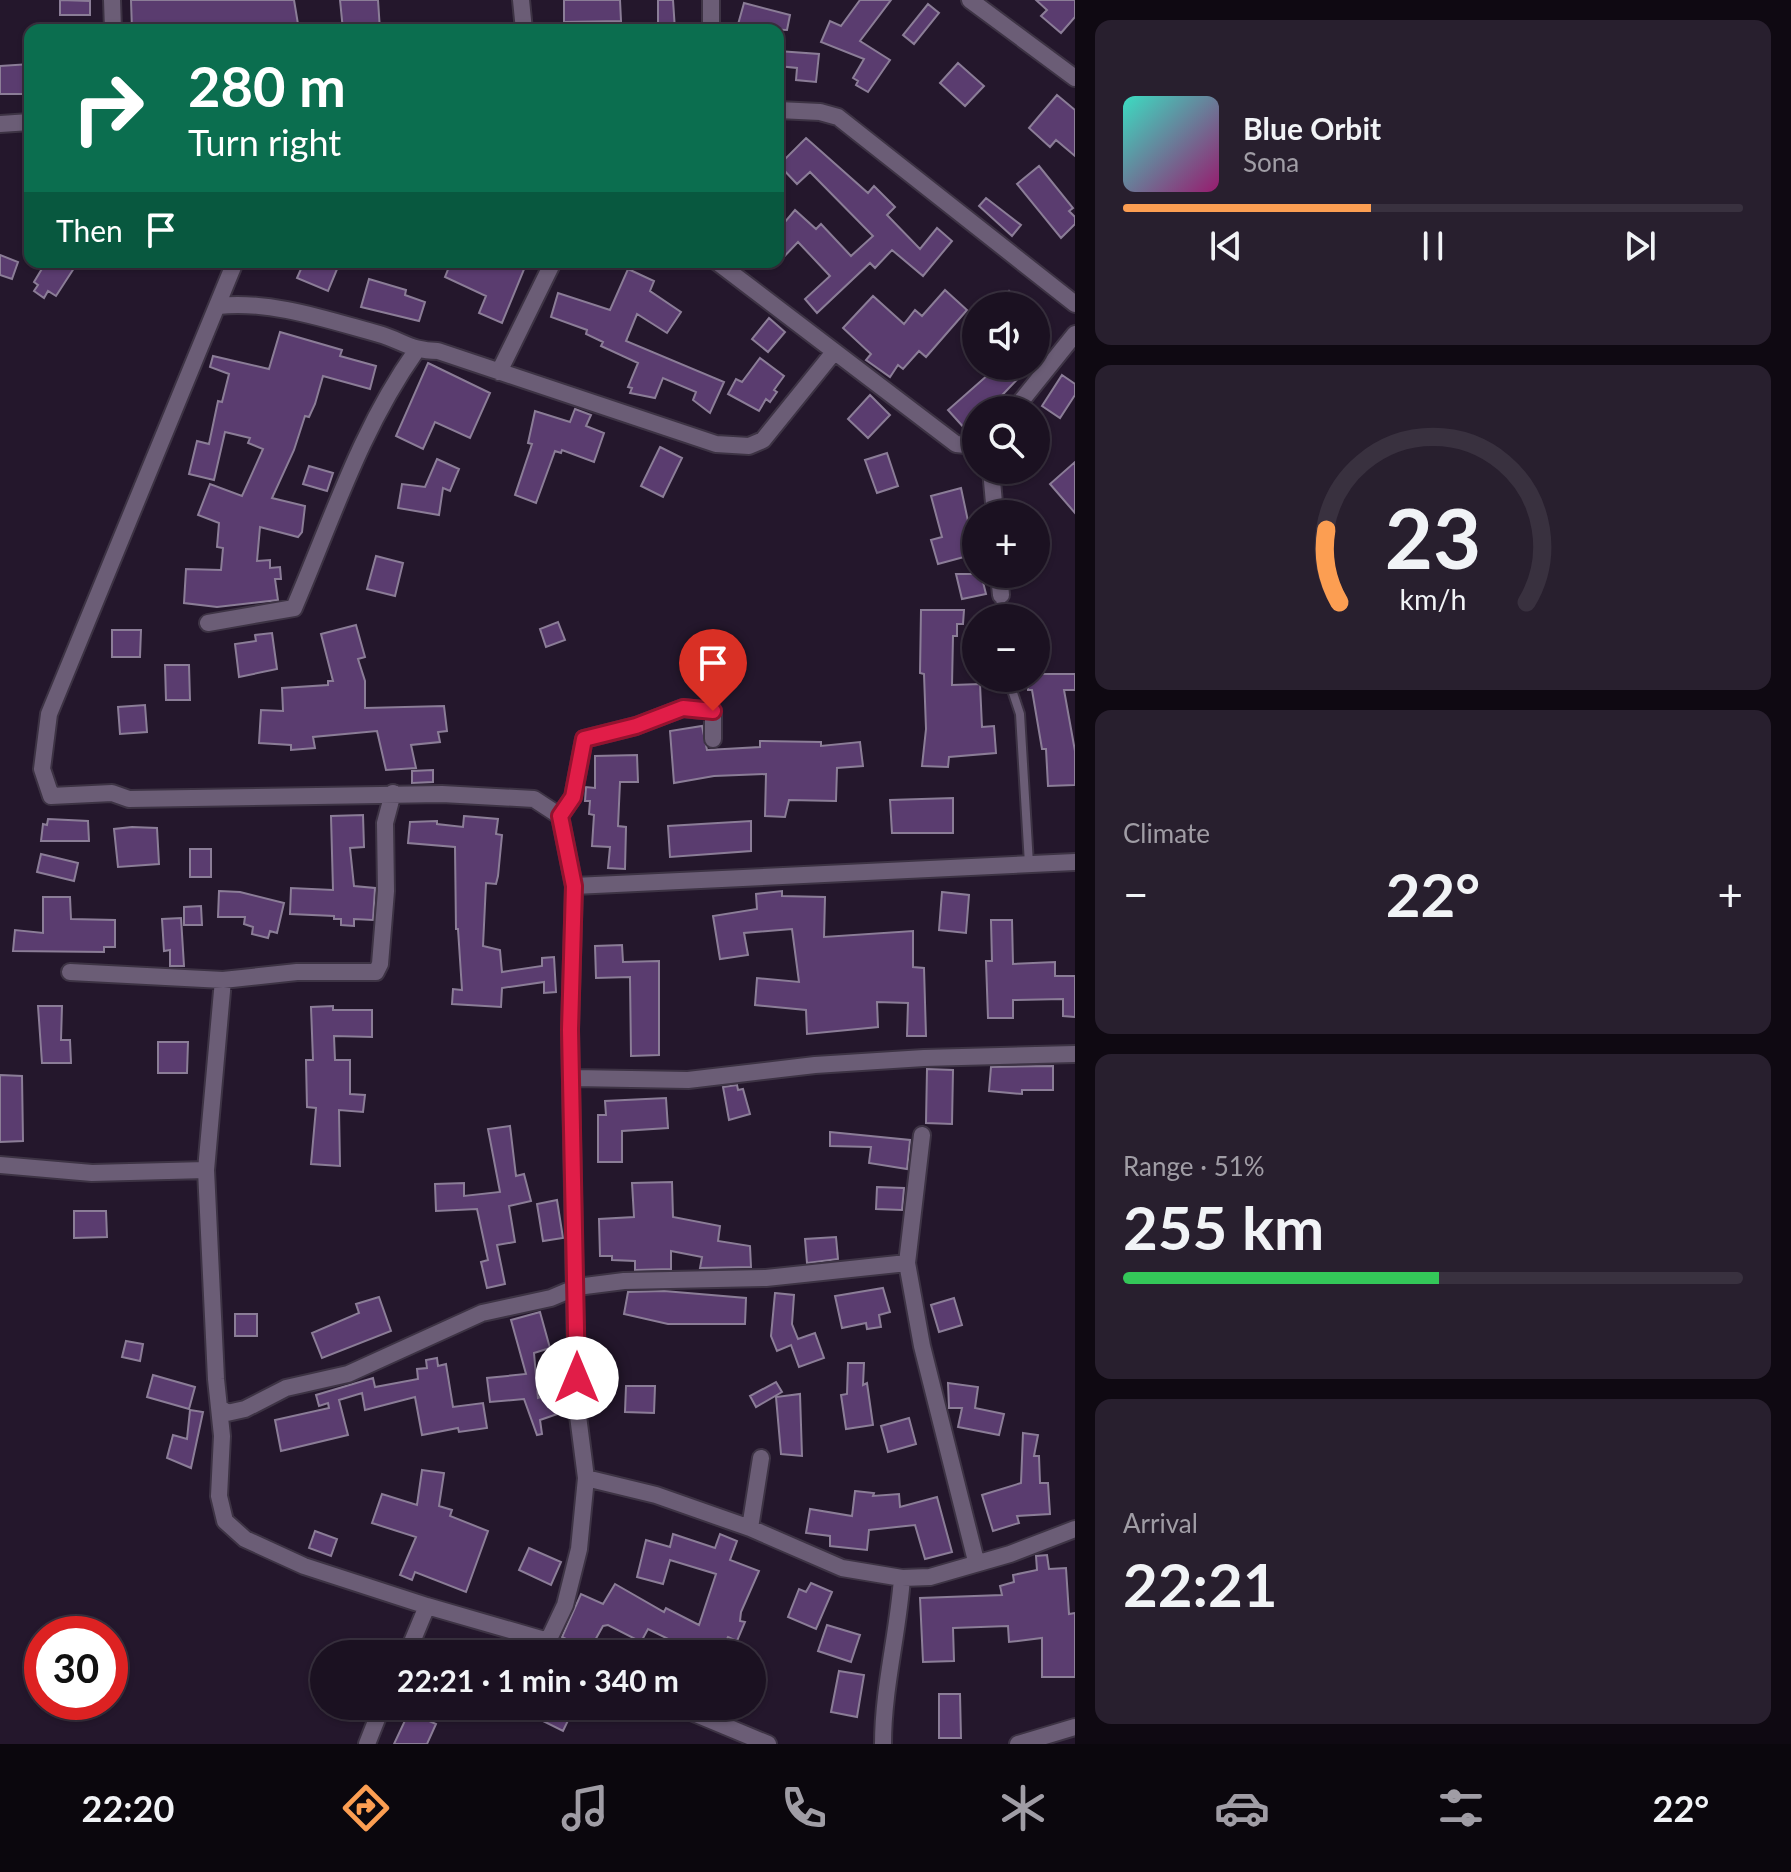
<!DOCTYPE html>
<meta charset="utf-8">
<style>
:root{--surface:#1b1121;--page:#281f2e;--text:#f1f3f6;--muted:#a09da5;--line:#39313f;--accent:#fc9e52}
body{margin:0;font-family:Lato,sans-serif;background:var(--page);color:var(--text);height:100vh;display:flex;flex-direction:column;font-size:30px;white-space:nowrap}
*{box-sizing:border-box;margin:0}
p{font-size:26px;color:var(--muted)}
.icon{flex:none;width:44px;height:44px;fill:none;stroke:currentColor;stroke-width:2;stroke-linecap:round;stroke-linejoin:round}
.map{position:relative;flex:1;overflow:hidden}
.panel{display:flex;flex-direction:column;gap:20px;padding:20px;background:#0f0912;width:716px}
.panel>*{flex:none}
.guide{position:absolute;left:24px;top:24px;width:760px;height:244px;border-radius:16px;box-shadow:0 2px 6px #0004,0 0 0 2px var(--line);background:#0b6e4f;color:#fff;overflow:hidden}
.tools{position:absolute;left:962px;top:292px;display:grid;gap:16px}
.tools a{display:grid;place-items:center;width:88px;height:88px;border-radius:50%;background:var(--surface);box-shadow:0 2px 6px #0004,0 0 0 2px var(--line);font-size:40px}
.speed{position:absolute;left:24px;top:1616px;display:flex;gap:16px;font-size:40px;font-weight:700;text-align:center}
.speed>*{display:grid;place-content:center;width:104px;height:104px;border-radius:50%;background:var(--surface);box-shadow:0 2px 6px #0004,0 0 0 2px var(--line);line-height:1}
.speed .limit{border:12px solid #d22;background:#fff;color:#111}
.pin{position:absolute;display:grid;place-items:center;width:68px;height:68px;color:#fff;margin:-82px -34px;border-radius:50% 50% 50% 0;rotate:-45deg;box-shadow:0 0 8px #0007}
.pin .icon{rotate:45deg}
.me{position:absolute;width:88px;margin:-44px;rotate:0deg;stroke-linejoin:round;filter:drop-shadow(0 0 6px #0008)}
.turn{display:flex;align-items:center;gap:28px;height:168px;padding:0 32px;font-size:36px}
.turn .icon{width:104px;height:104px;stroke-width:2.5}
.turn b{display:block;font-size:56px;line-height:68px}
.then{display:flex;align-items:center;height:76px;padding:0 32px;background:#0003;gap:16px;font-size:30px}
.big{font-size:60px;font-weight:700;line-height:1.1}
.panel .tile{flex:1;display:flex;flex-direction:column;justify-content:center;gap:12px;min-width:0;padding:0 28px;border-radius:16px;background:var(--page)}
.panel .dial{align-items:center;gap:0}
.dial svg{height:208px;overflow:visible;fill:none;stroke:var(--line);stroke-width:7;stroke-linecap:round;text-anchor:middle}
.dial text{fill:var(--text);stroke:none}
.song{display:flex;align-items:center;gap:24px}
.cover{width:96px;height:96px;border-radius:12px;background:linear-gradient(135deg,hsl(170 70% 55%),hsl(320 70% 35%))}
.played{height:8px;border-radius:4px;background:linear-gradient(90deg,var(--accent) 40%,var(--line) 40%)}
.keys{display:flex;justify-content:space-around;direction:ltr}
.heat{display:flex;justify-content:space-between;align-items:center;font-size:44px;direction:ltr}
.charge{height:12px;border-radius:6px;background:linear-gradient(90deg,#34c759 51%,var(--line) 0)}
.trip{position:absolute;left:310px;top:1640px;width:456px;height:80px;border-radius:40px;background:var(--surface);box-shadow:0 2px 6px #0004,0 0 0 2px var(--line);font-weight:700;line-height:80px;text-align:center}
.dock{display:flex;height:128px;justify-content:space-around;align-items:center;background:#0b070d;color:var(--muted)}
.dock .icon{width:56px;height:56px}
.dock .selected{color:var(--accent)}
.dock b{font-size:36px;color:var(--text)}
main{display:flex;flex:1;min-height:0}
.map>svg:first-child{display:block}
.building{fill:#5a3c6f;stroke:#8b7d97;stroke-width:2}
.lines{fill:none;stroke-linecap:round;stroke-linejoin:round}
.lane-casing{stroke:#3d3344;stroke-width:12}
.street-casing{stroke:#3d3344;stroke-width:20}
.lane{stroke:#6b5d76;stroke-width:8}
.street{stroke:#6b5d76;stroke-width:16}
.route-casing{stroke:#92132f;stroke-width:20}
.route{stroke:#e11d48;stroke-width:14}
</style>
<main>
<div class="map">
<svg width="1075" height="1744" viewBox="0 0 1075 1744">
<rect width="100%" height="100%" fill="#24172c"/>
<!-- building -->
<path class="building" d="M60 0 90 1V15H60Z
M131 0H294L299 30H132Z
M340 0H378L380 30H343Z
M564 0H620L621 21 564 22Z
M658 0H673L675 30H658Z
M860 0H891L860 41 890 60 868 92 856 85 858 81 853 78 864 59 821 42 830 21 841 26Z
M1036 0H1075V17L1061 33 1041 16 1047 10Z
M744 3 790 15 787 30 737 28Z
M928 4 939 13 914 44 903 35Z
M778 51 819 54 816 82 796 80 797 68 778 66Z
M958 63 984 86 965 106 940 83Z
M30 64V94H0V66Z
M1057 95 1075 110V156L1056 140 1050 147 1029 128Z
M806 138 868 193 874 186 895 207 887 215 920 249 937 228 952 241 923 276 892 250 875 268 870 263 817 313 805 299 830 276 798 242 778 263V230L795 210 816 229 821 224 851 256 873 236 810 172 797 184 779 165Z
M1039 166 1073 208 1069 211 1075 217V224L1061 238 1017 184Z
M986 198 1021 225 1012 236 979 206Z
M0 255 18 262 12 279 0 275Z
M46 262H78L56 296 48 291 44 298 34 291 38 285 34 282Z
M304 262H340L328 291 297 278Z
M451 262H527L502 323 479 313 486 296 445 277Z
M628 269 654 281 650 291 681 312 667 333 637 314 626 341 724 382 710 413 693 400 696 392 663 378 655 398 630 393 632 388 628 387 638 363 601 346 603 342 586 334 587 330 551 317 558 293 610 310Z
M369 279 406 290 405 295 425 302 419 321 361 307Z
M945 290 967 310 926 357 919 351 903 369 898 365 890 377 866 360 871 354 843 328 873 296 904 324 915 310 922 316Z
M1009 291 1024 306H994Z
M769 318 785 332 768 352 752 339Z
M280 332 342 350 340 356 376 366 370 389 323 376 315 404 309 417 305 416 294 450 272 498 305 506 302 532 298 537 260 527 257 561 270 560V568L280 567 281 579H275L278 600 217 607 184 603 186 569 221 570 223 548 217 547 219 523 198 515 210 484 242 496 263 449 248 443 250 438 225 432 214 480 189 474 197 441 209 444 218 401 222 402 229 374 210 367 213 356 269 369Z
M760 358 784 376 774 390 777 392 770 402 766 399 759 411 728 394 736 379 742 382Z
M428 363 490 393 470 438 435 422 423 449 396 436Z
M998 366H1030L988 410H976V421L966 430 948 410Z
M1062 375 1075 384V395L1060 418 1042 406Z
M870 395 890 415 868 438 848 419Z
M575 409 591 415 586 426 604 433 594 462 562 450 561 453 555 451 536 503 515 495 532 444 528 443 535 411 570 422Z
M660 447 682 458 663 497 641 486Z
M887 453 898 486 877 493 865 460Z
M437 459 459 469 450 491 443 488 439 515 398 508 402 484 425 487Z
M1075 462V513L1050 484Z
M309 466 333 473 327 491 303 484Z
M961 488 975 554 938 564 931 540 942 537 931 496Z
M376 556 403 563 395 596 367 589Z
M956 574H981L986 594 962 599Z
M921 610H964L963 624H957V636H953L952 685 980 684 982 727 994 726 996 753 949 757 948 767 922 766 926 729 924 674 920 673Z
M558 622 565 640 546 647 540 629Z
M356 625 365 657 358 659 365 681V708L444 706 447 731 438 732 440 742 411 745 416 768 386 770 377 731 313 737 315 748 291 750V745L259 743 261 710 283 711 282 688 328 685V681H333L321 634Z
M112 630H141L140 657H112Z
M272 633 277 669 239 677 235 644 256 641 255 635Z
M165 665H189L190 700H166Z
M1036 674H1075V690H1064L1075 751V785L1048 786 1046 749H1042L1032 690H1028L1027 678H1036Z
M145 705 147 732 120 734 118 707Z
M702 726 707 750 760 747V741L821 742V746L860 742 863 766 837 768 836 801 789 800 785 817 765 816 766 774 714 776 674 783 670 731Z
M637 755 638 782H620L618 826 626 827 625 869 608 868 610 847 592 846 594 815 589 814 590 801H585L586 787 595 788V756Z
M433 770V782L412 783V771Z
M953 798V833H892L890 800Z
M363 815 364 847 350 848 354 886 375 888 373 920 354 919V926L341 925V919H334V916L290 914 291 888 333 890 331 816Z
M464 816 498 819 496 834 502 835 498 876 496 884 486 883 483 946 500 950 502 972 542 966V958L554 957 556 992 544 993V982L502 988 501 1007 452 1004 453 989 462 990 458 929H456L455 847 408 843 410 822 437 821V824L463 827Z
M48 819 88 821 89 841H41L43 824 47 825Z
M751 821V851L670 857 668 826Z
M132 827 157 828 159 864 118 867 114 829Z
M190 849H211V877H190Z
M41 854 78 863 74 881 37 872Z
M219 891 240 892 284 903 277 933 270 931 268 938 252 934 253 927 244 924 245 917H218Z
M782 891V896L825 897 824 937 913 931V967L924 968 926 1036H907L908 1003 877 1002 878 1027 807 1034 806 1010 755 1005 757 978 799 982 792 929 744 933 748 955 720 959 713 916 757 909 756 894Z
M942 892 969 895 966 933 939 930Z
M43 897H70L71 919 115 920V947H104V952L13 951 15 930 43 933Z
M201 906 202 925H184V907Z
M181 918 184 966H170V950L164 951 162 919Z
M991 920H1012L1013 964 1055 962V976H1075V1017L1063 1016V999L1013 1000V1018H988L986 961H992Z
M622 945 623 962 659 961V1055L631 1056 630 977 596 978 595 946Z
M38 1006H62L61 1040H70L71 1063H42Z
M333 1006V1010H372V1037L334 1036 335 1060H350V1094L365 1095 363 1112 339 1110 340 1166 311 1164 316 1108 307 1107 306 1060H313L311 1007Z
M158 1042H188L187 1073H158Z
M1053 1066V1090H1022V1094L989 1091 991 1067Z
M927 1069 953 1070 952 1124 926 1123Z
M0 1075 22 1076 23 1141 0 1142Z
M737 1085 738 1090 743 1089 750 1114 729 1120 723 1087Z
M666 1098 668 1128 622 1131V1162H598V1115H606L605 1101Z
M510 1126 516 1176 524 1174 531 1201 509 1206 515 1242 497 1245 505 1284 487 1288 481 1262 488 1260 477 1209 436 1211 435 1184 464 1183V1196L500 1192 488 1129Z
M830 1132 910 1140 907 1169 869 1163 871 1147 830 1146Z
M672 1182 673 1217 720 1226 718 1241 750 1246 751 1267 700 1268 702 1257 671 1251V1269L635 1270V1261L612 1260V1256H600L599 1219 634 1217 632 1183Z
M877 1187 904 1188 902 1210 876 1209Z
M557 1200 563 1238 543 1241 537 1204Z
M74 1211H106L107 1237 74 1238Z
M836 1237 838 1259 807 1263 805 1239Z
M883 1288 890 1312 879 1315 881 1327 867 1329 866 1323 842 1328 835 1296Z
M664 1291 746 1298 745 1324H668L624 1314 628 1292Z
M775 1293 794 1295 792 1324 798 1339 815 1333 824 1358 799 1367 791 1345 777 1351 771 1336Z
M379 1297 391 1331 322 1358 312 1333 359 1313 356 1304Z
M954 1298 962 1325 939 1332 931 1305Z
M540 1312 550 1348 534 1353 538 1398 563 1390 566 1411 540 1420 542 1434 537 1435 524 1399 490 1402 487 1378 526 1374 511 1320Z
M235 1314H257V1336H235Z
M126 1341 143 1344 140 1361 122 1357Z
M437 1358 438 1366 446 1364 453 1407 483 1403 487 1428 459 1432 458 1428 422 1435 415 1397 365 1410 362 1393 339 1400 348 1435 281 1451 275 1420 329 1408 328 1403 319 1406 316 1395 373 1378 375 1387 418 1379 417 1369 427 1368 426 1360Z
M848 1363H864L863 1385 867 1383 873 1425 846 1429 841 1395 847 1394Z
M153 1375 195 1387 189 1409 147 1397Z
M776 1382 782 1392 756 1407 750 1396Z
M948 1383 978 1387 975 1408 1004 1414 999 1435 958 1427 962 1408H949Z
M626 1386H655L654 1413 625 1412Z
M800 1394 802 1456 781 1454 776 1397Z
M190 1410 203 1412 191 1468 167 1458 173 1435 187 1439Z
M909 1418 916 1444 888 1452 881 1426Z
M1023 1433 1038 1435 1034 1456H1039L1040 1483H1048L1050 1514 1017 1516 1019 1523 993 1531 982 1495 1021 1483Z
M422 1470 444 1473 439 1506 452 1510 450 1516 488 1531 466 1592 415 1572 412 1580 400 1575 416 1537 372 1523 382 1494 417 1505Z
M855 1491 874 1493 873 1496 899 1494 900 1507 937 1497 952 1552 925 1559 915 1525 869 1530 867 1550 830 1546V1536L806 1533 810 1509 852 1516Z
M315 1531 337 1539 331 1556 309 1548Z
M673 1534 715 1548 720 1534 737 1541 730 1560 759 1571 741 1612 740 1621 745 1622 737 1641 728 1637 719 1654H699L648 1629 641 1642 608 1625 603 1626 589 1651 562 1637 581 1594 603 1604 615 1584 664 1612 666 1608 699 1625 716 1574 670 1560 663 1584 637 1577 646 1540 670 1547Z
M529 1548 561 1562 551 1585 519 1570Z
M1047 1555 1049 1569 1066 1568 1069 1614 1075 1613V1677H1042V1638L1009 1642 1008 1626 953 1628 954 1661 923 1662 920 1598 1002 1595 1000 1586 1014 1582 1013 1575 1037 1570 1036 1556Z
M811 1583 832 1592 816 1629 788 1617 799 1589 806 1592Z
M827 1625 860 1635 851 1662 818 1651Z
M839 1671 864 1675 857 1717 831 1712Z
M939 1694H960L961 1738H939Z
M543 1706H575L563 1731 537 1718Z
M409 1712 436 1724 427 1744H394Z"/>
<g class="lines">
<!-- lane casing -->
<g class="lane-casing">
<path id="lane" d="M1000 618 1001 595
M1008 678 1020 714 1029 864"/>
</g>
<!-- street casing -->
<g class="street-casing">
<path id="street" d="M112 0 113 30
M521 0 524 30
M711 0V30
M970 0 1075 78
M778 110 820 112 838 117 1075 304
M0 124 30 122
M235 262 49 714 42 769 51 796 112 793 129 799 442 794 534 799 560 816 574 886 570 1030 577 1408 586 1478 579 1549 565 1605 548 1641
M717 262 956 444 976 446
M218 306C271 300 328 320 379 334 403 341 411 351 438 351L716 444 749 446 763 440 834 352
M499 372 553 262
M1014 410 1075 334
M991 470 995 514
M999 574 1001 595
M208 623 294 608C332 520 360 430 416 351
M560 816 573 797 584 739 636 726 683 708 713 711V739
M574 886 1075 862
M70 972 223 980 297 972H376L380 964 386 891 385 823 393 793
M223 980 206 1170 216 1379 222 1436 219 1496 225 1521 245 1539 304 1566 427 1606
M574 1078 688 1080 815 1065 924 1058 1075 1054
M0 1165 92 1173 206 1170
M907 1263 922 1135
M219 1407 227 1413 245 1409 286 1388 348 1374 482 1313 551 1298 577 1287 624 1281 766 1278 907 1263 922 1346 976 1561
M586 1478 656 1495 750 1528 842 1568 902 1578 930 1577 1010 1554 1075 1529
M750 1528 761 1458
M407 1654 427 1606 548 1641 570 1654
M677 1706 768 1744
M367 1744 382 1706
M883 1744C883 1688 898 1634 902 1578
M1018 1744 1075 1727"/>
</g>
<!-- lane -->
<use href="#lane" class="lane"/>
<!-- street -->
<use href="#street" class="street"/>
</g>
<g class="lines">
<!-- route casing -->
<g class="route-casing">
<path id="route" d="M577 1378 570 1030 574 886 560 816 573 797 584 739 636 726 683 708 713 711"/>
</g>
<!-- route -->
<use href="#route" class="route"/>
</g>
</svg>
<div class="tools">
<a><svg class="icon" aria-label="sound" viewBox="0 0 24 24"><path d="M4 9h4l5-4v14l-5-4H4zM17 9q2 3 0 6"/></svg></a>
<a><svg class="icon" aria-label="search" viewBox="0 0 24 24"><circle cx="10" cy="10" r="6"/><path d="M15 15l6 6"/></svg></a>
<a>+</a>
<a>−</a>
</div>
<div class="speed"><div class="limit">30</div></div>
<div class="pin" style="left:713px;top:711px;background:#d93025"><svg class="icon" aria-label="arrive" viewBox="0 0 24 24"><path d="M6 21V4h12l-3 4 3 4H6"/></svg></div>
<svg class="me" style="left:577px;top:1378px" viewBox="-20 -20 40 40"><circle r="19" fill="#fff"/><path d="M0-13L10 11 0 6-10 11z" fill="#e11d48"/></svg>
<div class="trip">22:21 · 1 min · 340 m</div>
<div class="guide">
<div class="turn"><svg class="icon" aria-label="right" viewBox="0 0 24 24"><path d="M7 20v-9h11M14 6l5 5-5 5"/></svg><div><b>280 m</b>Turn right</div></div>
<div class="then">Then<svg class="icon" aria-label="arrive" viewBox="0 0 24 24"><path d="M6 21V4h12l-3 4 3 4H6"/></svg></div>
</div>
</div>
<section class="panel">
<div class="tile">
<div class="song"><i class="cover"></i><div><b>Blue Orbit</b><p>Sona</p></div></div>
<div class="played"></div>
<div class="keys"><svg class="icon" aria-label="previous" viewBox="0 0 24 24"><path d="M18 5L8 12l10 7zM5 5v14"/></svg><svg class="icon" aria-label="pause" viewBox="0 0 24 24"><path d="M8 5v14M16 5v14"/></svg><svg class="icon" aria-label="next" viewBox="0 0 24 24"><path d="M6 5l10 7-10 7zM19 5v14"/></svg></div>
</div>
<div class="tile dial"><svg viewBox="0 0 100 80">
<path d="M14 69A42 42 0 1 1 86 69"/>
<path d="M14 69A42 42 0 0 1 9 41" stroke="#fc9e52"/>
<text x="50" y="56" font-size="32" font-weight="700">23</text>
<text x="50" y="72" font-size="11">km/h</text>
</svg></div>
<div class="tile"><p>Climate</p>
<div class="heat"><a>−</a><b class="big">22°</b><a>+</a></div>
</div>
<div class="tile"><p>Range · 51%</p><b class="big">255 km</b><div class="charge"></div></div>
<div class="tile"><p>Arrival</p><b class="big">22:21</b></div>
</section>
</main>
<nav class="dock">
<b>22:20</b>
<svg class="icon selected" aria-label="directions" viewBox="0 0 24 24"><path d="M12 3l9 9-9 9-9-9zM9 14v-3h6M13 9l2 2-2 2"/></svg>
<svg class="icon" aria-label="music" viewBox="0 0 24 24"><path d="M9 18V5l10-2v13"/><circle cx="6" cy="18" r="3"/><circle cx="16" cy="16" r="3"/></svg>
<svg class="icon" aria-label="phone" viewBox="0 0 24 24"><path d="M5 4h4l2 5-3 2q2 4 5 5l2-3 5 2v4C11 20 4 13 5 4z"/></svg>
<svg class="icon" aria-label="climate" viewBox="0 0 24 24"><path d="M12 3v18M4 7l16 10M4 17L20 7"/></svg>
<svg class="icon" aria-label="car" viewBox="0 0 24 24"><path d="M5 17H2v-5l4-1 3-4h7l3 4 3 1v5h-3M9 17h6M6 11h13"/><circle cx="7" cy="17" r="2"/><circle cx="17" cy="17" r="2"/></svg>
<svg class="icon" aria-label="filters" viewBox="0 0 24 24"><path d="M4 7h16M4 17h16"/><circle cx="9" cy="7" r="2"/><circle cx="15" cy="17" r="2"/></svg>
<b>22°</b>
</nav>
